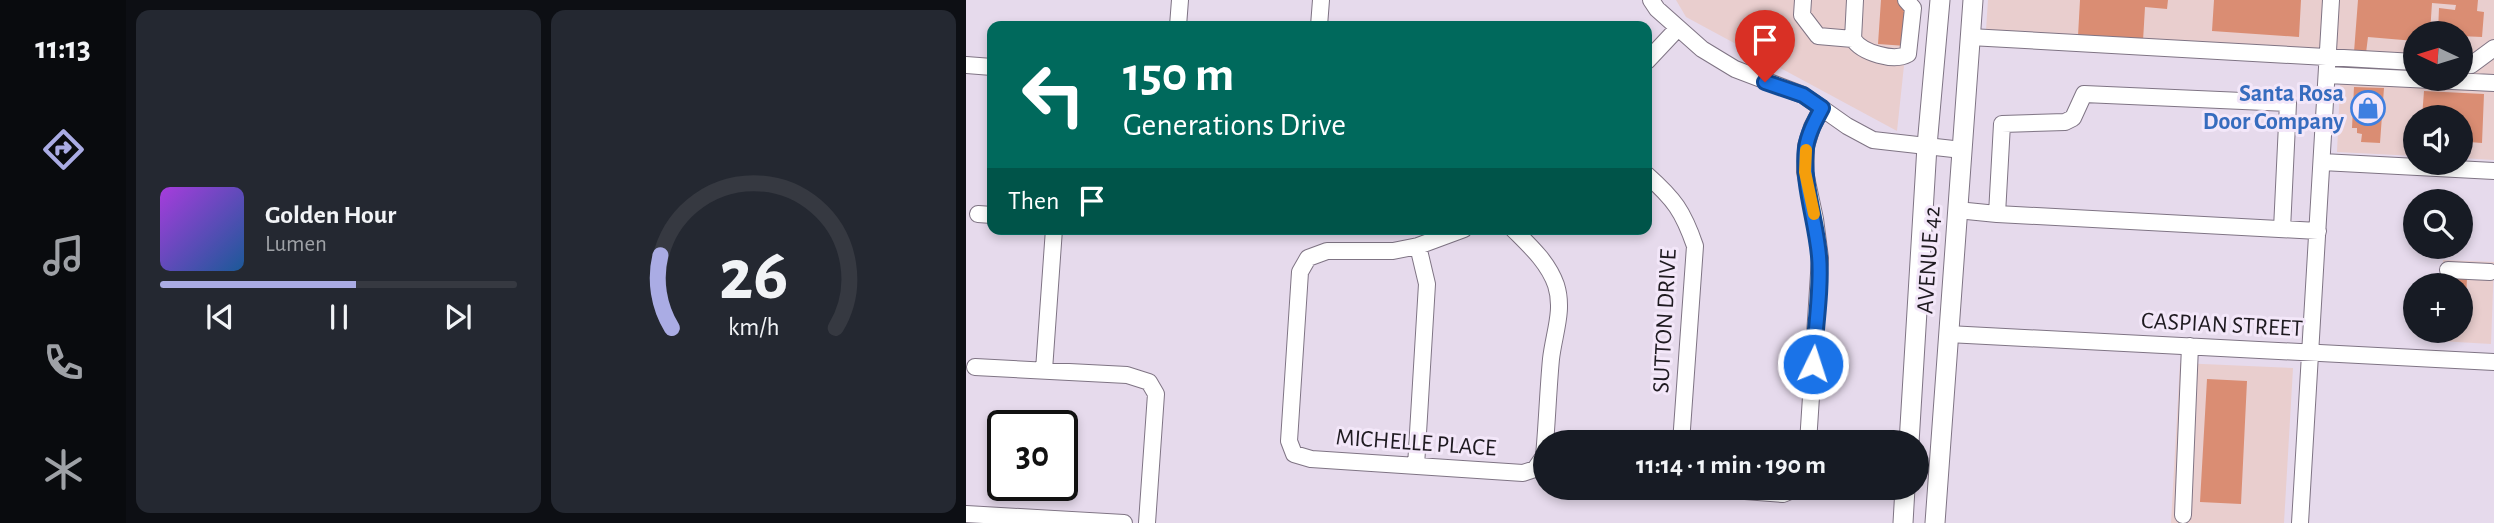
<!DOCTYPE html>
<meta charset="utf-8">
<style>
:root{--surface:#171b24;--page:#242831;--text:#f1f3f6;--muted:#9ea1a6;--line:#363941;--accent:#aaace4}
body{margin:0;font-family:"Alegreya Sans",sans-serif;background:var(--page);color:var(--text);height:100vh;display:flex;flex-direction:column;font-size:26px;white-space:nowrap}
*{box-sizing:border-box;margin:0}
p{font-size:23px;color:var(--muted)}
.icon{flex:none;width:38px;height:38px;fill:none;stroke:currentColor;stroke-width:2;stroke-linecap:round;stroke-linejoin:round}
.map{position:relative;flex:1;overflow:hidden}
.side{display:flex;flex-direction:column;gap:10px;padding:10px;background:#0d0f14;width:840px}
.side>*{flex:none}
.top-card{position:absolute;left:21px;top:21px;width:665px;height:214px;border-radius:14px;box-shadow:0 4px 10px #0003;background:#00695c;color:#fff;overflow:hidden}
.needle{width:46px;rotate:274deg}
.controls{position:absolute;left:1437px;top:21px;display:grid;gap:14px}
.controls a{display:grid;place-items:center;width:70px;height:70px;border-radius:50%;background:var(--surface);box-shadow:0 4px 10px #0003;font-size:35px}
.speed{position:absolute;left:21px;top:410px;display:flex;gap:14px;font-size:35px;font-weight:700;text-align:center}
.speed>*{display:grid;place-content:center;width:91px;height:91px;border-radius:50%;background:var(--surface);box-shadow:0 4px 10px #0003;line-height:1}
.speed .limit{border:4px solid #111;border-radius:10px;background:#fff;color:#111}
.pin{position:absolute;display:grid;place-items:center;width:60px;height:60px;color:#fff;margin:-72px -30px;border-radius:50% 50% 50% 0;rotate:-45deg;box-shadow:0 0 7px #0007}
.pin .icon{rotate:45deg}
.me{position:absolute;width:77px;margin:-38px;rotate:4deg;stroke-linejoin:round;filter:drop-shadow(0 0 5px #0008)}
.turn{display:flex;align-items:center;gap:24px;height:147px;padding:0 21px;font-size:32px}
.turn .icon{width:91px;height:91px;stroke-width:2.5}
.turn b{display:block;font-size:49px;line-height:60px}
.then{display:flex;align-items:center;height:66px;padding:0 21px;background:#0003;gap:14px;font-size:26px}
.side .tile{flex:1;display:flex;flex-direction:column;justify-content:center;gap:10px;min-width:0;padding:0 24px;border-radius:14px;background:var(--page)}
.side .dial{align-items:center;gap:0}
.dial svg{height:182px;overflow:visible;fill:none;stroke:var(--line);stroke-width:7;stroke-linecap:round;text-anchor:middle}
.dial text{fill:var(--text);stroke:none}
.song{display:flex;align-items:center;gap:21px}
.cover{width:84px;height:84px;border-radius:10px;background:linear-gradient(135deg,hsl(280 70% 55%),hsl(210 70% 35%))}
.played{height:7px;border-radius:4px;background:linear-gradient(90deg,var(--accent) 55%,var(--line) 55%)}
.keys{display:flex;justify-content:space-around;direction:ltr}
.side .tiles{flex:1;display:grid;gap:10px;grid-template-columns:repeat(2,1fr)}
.trip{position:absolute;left:567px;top:430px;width:396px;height:70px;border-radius:35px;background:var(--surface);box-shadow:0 4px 10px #0003;font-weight:700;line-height:70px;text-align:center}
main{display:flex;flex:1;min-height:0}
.menu{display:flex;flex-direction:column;width:126px;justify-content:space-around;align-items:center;background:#090b0e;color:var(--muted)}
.menu .icon{width:49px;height:49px}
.menu .selected{color:var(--accent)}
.menu b{font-size:32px;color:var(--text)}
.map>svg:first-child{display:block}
.commercial{fill:#e9cece;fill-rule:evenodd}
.building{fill:#da8d73}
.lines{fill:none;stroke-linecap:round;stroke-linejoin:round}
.minor-casing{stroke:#7f7484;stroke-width:18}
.major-casing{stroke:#7f7484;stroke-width:21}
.minor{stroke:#fff;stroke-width:16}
.major{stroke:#fff;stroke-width:19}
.route-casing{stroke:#114b97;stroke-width:18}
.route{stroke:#1a73e8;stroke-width:12}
.slow{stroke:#f59e0b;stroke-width:12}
.labels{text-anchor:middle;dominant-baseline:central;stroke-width:6;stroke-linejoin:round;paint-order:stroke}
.shop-label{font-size:24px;font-weight:bold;fill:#366cbe;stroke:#f3e7f9;text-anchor:end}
.street-label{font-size:24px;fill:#1e1a20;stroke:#f3e7f9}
</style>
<main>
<nav class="menu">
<b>11:13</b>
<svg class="icon selected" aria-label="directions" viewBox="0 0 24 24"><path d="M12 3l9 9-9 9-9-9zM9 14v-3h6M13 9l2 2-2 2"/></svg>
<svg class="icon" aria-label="music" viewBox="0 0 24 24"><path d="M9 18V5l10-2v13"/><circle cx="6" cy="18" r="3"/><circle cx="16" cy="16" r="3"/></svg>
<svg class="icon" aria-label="phone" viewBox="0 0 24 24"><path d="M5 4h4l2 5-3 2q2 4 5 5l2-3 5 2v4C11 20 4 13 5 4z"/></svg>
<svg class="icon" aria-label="climate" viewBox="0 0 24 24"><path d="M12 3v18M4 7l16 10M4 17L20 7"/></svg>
</nav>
<section class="side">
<div class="tiles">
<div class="tile">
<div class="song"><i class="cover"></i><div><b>Golden Hour</b><p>Lumen</p></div></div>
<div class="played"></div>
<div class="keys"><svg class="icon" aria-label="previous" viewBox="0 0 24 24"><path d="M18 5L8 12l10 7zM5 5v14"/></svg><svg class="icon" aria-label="pause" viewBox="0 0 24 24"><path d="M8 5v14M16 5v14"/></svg><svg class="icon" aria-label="next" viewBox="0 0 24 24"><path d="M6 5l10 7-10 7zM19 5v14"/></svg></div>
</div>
<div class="tile dial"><svg viewBox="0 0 100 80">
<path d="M14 69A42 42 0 1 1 86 69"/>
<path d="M14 69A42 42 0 0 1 9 37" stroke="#aaace4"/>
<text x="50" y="56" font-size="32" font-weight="700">26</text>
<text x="50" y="72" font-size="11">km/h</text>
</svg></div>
</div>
</section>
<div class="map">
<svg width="1528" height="523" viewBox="0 0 1528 523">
<rect width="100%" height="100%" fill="#e6daec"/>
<!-- commercial -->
<path class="commercial" d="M710 0H945L931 131 720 17Z
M1022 0H1528V160L1495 158 1494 117H1449V156L1371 152 1375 65 1019 45ZM1449 33H1494V79H1449Z
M1477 260 1528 262 1525 344 1474 341V331H1494V285H1476Z
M1214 363 1327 368 1318 523H1205Z"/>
<!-- building -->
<path class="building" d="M915 0H934V5L943 6 940 46 912 44Z
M1114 0H1202L1201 9 1179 7 1177 41 1112 36Z
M1248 0H1335L1333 37 1246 31Z
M1392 0H1512L1511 11 1518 12 1516 37 1494 36V33H1472L1473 8 1489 10 1490 5 1466 3 1464 33H1449V41L1402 37 1400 53 1388 52Z
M1388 87 1418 88 1414 143 1395 142 1396 134 1391 133V128H1386Z
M1458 91 1518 94 1516 143 1503 142V147H1494V117H1456Z
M1479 276 1501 277 1499 328H1494V285H1478Z
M1241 379 1281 381 1275 504 1234 502Z"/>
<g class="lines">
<!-- minor casing -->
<g class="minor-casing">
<path id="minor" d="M685 0 691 9 736 49 769 69 837 95 881 126 907 140 996 150
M837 0 836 15 852 36 887 39 889 0
M212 26 214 0
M353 26 355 0
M1004 37 1449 62
M887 39C896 53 928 62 942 54L947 8 940 0
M681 61 712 28
M1494 64 1505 65 1528 48
M0 65 26 67
M1361 75 1528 83
M1356 162 1528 171
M681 175C708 199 717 211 729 246L715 443
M991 210 1031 214 1352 231
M12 214 26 215
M1031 214 1036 124 1099 122 1107 118 1118 94 1322 103 1316 229
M498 229 452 246 427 251H361L342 258 334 272 323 441 328 454 345 459 557 473 569 469 578 456C581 424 582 391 585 359 588 333 598 310 590 285 582 262 564 246 547 229
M1482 270 1524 272
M982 334 1528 362
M9 367 161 375 183 382 190 394 181 523
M78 370 88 229
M842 443 854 258 849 219 839 172 840 146 846 127 856 108
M450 466 461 284 452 246
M740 488 817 494 832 488
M0 514 158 523
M1217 515 1224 346
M1334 523 1365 0"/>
</g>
<!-- major casing -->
<g class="major-casing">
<path id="major" d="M943 443 961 146 974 0
M937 523 939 488
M969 523 1007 0"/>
</g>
<!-- minor -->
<use href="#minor" class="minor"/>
<!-- major -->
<use href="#major" class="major"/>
</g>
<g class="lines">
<!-- route casing -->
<g class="route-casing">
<path id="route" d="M799 82 837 95 856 108C849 121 842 134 840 148 836 184 850 220 853 256 856 287 849 331 847 364"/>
</g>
<!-- route -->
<use href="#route" class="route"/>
<!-- slow -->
<path class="slow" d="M840 150 839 172 848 214"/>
</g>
<!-- icons -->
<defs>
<g id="shop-ring" transform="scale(1.75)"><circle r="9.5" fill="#f3e7f9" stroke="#3f7fe0" stroke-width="1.5"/><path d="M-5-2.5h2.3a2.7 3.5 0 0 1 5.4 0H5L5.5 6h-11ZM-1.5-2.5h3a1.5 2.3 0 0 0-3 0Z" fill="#3f7fe0"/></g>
</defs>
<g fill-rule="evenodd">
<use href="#shop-ring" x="1402" y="108"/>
</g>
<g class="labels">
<!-- shop labels -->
<g class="shop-label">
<text x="1378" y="94">Santa Rosa<tspan x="1378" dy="28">Door Company</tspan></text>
</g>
<!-- street labels -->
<g class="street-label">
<text transform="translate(963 260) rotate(-86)">AVENUE 42</text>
<text transform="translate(699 321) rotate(-87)">SUTTON DRIVE</text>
<text transform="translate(1256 325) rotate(3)">CASPIAN STREET</text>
<text transform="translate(450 443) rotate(4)">MICHELLE PLACE</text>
</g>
</g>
</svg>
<div class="controls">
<a><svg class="needle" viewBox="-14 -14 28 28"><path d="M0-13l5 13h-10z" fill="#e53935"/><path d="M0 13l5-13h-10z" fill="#9ea1a6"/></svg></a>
<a><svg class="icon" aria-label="sound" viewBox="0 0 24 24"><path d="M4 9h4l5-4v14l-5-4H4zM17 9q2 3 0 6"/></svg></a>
<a><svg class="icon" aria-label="search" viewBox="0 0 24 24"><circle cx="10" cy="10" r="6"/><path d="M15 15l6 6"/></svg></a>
<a>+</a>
</div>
<div class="speed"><div class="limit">30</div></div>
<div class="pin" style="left:799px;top:82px;background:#d93025"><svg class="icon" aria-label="arrive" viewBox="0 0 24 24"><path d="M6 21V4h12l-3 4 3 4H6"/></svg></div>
<svg class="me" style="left:847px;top:364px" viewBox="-20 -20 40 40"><circle r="17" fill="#1a73e8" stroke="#fff" stroke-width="3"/><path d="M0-11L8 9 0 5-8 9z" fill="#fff"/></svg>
<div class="trip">11:14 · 1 min · 190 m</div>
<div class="top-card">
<div class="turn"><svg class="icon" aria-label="left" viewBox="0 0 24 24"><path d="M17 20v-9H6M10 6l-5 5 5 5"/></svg><div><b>150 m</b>Generations Drive</div></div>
<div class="then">Then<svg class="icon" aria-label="arrive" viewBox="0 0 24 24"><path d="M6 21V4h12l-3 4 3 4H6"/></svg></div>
</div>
</div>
</main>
